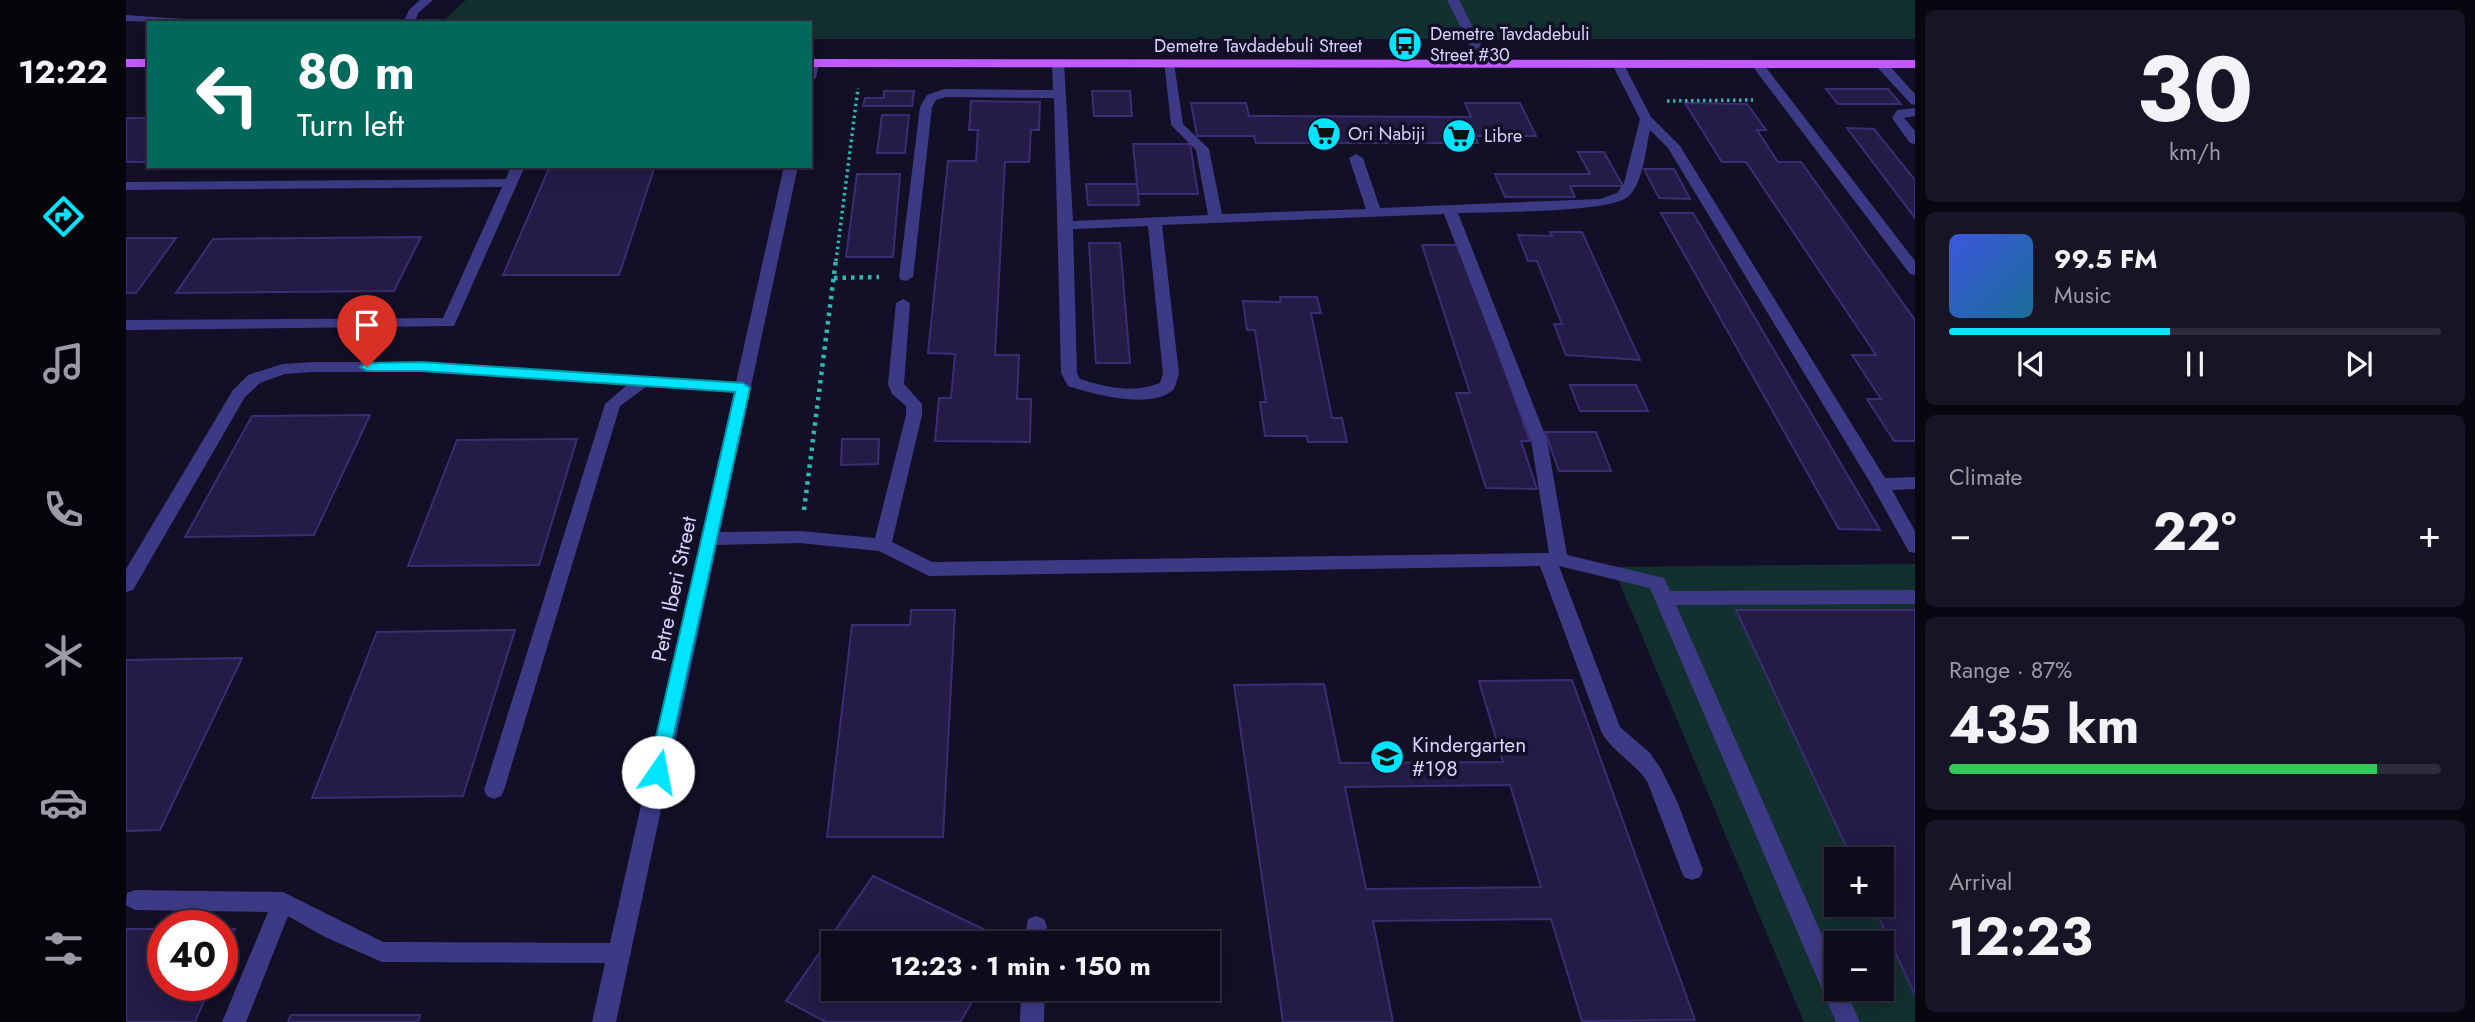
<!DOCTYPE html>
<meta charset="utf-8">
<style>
:root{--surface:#0e0b1c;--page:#171425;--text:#f1f3f6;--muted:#9b9ba3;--line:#2e2b3b;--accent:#00e5ff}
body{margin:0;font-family:Jost,sans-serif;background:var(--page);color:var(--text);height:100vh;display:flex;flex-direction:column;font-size:26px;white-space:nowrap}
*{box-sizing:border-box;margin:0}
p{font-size:23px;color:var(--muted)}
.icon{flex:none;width:38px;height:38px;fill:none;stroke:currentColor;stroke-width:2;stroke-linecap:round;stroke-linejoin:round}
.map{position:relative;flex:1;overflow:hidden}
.drawer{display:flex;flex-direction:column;gap:10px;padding:10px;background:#08060f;width:560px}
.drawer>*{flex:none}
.banner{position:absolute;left:21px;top:21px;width:665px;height:147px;border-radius:0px;box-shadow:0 4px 18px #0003,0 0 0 2px var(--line);background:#00695c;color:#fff;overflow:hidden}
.buttons{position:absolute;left:1698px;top:847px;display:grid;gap:14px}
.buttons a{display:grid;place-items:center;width:70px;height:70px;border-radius:0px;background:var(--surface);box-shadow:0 4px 18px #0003,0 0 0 2px var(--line);font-size:35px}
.speed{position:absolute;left:21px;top:910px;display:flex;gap:14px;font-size:35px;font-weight:700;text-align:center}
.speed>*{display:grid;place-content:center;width:91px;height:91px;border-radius:50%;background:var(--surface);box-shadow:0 4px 18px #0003,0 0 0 2px var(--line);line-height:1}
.speed .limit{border:10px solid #d22;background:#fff;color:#111}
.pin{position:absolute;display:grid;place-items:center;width:60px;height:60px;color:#fff;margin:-72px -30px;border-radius:50% 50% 50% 0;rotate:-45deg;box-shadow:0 0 7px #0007}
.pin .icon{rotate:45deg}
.me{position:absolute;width:77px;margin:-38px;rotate:12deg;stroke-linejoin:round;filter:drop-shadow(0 0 5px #0008)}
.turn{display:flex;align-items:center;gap:24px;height:147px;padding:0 35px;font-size:32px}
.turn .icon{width:91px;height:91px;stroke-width:2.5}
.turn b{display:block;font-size:49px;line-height:60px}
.big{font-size:52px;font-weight:700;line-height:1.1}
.drawer .tile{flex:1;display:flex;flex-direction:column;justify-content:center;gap:10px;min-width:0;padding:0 24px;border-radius:10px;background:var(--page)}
.drawer .dial{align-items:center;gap:0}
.dial b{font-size:91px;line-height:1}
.song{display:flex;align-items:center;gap:21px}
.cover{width:84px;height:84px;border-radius:10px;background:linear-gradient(135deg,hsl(230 70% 55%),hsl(200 70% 35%))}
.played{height:7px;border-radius:4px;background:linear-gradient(90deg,var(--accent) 45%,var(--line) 45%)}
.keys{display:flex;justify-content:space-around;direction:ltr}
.heat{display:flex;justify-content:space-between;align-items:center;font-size:38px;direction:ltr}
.charge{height:10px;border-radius:5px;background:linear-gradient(90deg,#34c759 87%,var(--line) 0)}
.trip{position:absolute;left:695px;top:931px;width:399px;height:70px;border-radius:0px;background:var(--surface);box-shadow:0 4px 18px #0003,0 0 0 2px var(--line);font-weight:700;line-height:70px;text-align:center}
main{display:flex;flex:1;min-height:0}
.tabs{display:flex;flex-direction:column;width:126px;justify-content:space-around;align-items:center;background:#06040b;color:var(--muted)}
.tabs .icon{width:49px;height:49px}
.tabs .active{color:var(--accent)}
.tabs b{font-size:32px;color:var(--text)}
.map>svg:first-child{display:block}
.green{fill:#12302f;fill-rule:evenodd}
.building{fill:#241b47;stroke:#3b2d73;stroke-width:2;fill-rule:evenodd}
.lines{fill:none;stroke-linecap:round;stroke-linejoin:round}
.path-far1{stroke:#2fb8b0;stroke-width:3.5;stroke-dasharray:2.5 3.5;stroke-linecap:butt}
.path{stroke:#2fb8b0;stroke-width:4.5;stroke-dasharray:3.5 5;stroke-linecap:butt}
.minor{fill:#3d3a85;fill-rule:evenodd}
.major{fill:#c25bff;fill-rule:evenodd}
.route{fill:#00e5ff;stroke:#0095a6;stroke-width:2}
.labels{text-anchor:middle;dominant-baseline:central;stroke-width:7;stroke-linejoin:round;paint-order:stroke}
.far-poi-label{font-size:18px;fill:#d9d4ff;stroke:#130f26;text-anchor:start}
.far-street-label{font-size:18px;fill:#d9d4ff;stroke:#130f26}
.street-label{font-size:21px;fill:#d9d4ff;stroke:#130f26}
.poi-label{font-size:21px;fill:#d9d4ff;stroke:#130f26;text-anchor:start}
</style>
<main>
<nav class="tabs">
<b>12:22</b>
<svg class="icon active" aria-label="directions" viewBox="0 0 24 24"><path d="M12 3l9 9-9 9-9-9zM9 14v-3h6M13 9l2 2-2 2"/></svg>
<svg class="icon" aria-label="music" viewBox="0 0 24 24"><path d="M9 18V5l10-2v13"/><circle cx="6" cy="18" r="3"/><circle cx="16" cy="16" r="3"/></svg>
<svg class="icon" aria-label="phone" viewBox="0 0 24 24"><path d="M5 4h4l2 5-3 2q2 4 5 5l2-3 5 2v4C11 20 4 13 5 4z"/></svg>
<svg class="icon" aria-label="climate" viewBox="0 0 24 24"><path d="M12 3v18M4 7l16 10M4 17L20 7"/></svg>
<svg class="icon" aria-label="car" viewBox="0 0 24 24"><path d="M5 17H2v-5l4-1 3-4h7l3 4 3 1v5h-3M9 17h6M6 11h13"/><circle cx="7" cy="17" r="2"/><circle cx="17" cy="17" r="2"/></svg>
<svg class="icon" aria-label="filters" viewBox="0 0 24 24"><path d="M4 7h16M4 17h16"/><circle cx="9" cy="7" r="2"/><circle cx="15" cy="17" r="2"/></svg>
</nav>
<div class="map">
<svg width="1789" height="1022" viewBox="0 0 1789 1022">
<rect width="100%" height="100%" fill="#130f26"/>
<!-- green -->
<path class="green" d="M340 0H1789V39H684V23H315Z
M1789 564V1022H1678L1487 567ZM1710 859H1755V905H1710ZM1710 943H1755V989H1710Z"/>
<!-- building -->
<path class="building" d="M1700 89H1762L1775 104H1712Z
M758 91H788L786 106H737L739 98H758Z
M966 91H1004L1006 116H968Z
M845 101 914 102 913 130H905L903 162H879L869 355H893L891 399H905L904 442 809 441 813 398H825L829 354 802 353 822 161H850L852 130H843Z
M1065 103H1120L1123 116 1345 117 1339 103H1394L1410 136H1349L1352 143H1130L1128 136H1071Z
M1559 103 1621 104 1640 130H1631L1652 162H1675L1789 320V441H1768L1741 399H1755L1726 355H1750L1620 162H1596Z
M756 115H783L779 153H751Z
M0 118H23V162H0Z
M1721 128 1748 129 1789 180V218Z
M1007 144H1064L1072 194H1012Z
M1452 152H1478L1497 186H1444L1449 197H1379L1369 174H1464Z
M424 166H529L493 275H377Z
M1518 169H1548L1564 199 1533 198Z
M731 174H774L767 257H720Z
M960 184H1011L1013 205H962Z
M1535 213H1567L1754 530 1713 529Z
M1424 232H1456L1514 360 1440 355 1428 324H1436L1411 261H1402L1392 235 1426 236Z
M295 237 268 291 50 293 87 239Z
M0 238H50L10 293H0Z
M963 243H994L1004 363H970Z
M1296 245H1334L1404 441H1395L1411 489 1360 488 1330 393H1344Z
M1154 297H1191L1195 313H1185L1206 418H1216L1221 442H1182L1181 436H1139L1134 402H1140L1129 330H1121L1117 301 1155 302Z
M1444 385H1510L1522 411H1454Z
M244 415 188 535 59 537 126 416Z
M1419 432H1470L1485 471H1433Z
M451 439 413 565 282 566 331 440Z
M716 439H753L752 464 715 465Z
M785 610H829L817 837H701L726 625H784Z
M1610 610H1789V995L1747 905H1755V859H1726Z
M389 630 337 796 186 798 251 632Z
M116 658 34 830 0 831V660Z
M1446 680 1569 1020 1456 1021 1425 919 1247 921 1267 1022H1157L1108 685 1198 684 1214 763 1377 762 1353 681ZM1384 785 1415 887 1240 889 1219 787Z
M747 876 882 941 881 943H707V989H854L834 1022H700L660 1001Z
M0 929H37V985H85L69 1022H0Z
M96 929H109L96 958Z
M165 1015H294L292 1022H162Z"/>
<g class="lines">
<!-- path-far1 -->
<path class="path-far1" d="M1541 101 1627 100
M710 261 732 88"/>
<!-- path -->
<path class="path" d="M708 278 753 277
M678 510 710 259"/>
<!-- minor -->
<path class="minor" d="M294 0H307L292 13 289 23H277L283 10Z
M1321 0H1333L1365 64 1363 67 1353 64Z
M0 15 73 20 79 23 0 21Z
M687 59 693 63 690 78 684 82V60Z
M932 59 938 63 947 221 1082 215 1070 150 1045 125 1038 60 1048 63 1057 124 1083 149 1096 214 1240 209 1223 158 1230 154 1237 158 1254 208 1474 199 1491 193 1498 183 1514 119 1486 64 1496 61 1525 117 1554 146 1759 478 1789 477V489L1766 490 1789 531V553L1783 552 1745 484 1542 148 1524 130C1519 151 1518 180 1503 196 1487 213 1361 212 1332 213L1421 440 1441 555 1538 578 1544 591 1789 590V604L1550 605 1710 967V989H1719L1734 1022H1710L1524 588 1433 566 1494 727 1524 753 1535 769 1551 801 1577 870 1574 877 1566 880 1558 877 1555 870 1521 781C1508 762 1485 751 1475 731L1414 566 803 576 753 551 674 543 591 545 490 1022H466L479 963 256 962 199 937 162 916 120 1022H96L142 912 9 910 0 905 1 893 9 890 157 892 257 942 484 943 608 392 520 387 494 406 378 790 375 796 368 799 361 796 358 790 479 404 501 385 296 372H187L159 374 134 383 119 397 7 590 0 592V569L107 390 122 375 157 364 187 362H296L610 382 658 166H672L594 532 674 531 749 538 780 415V406L766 394 762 384 770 303 777 299 784 303 778 384 796 404V415L766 542 806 562 1423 553 1405 440 1318 214 1036 225 1053 374C1051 379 1050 386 1047 390 1024 410 967 394 942 386L935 373 928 98 820 97 810 100 806 107 787 277 780 281 775 280 773 277 794 107 801 95 818 89 927 90 926 63ZM1022 226 1037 374 1034 383C1008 394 979 387 954 379L951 373 947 229Z
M1627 61H1635L1789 261V275L1784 274 1627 67Z
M1751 61H1759L1789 94V105L1785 104 1751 67Z
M1789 108V116L1778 118 1789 131V144L1784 143 1766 118 1771 110Z
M385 166H399L328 326 0 330V320L317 318 376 187 0 190V182L380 179Z
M910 916 918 919 921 926 920 943H898L902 919Z
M895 989H919L918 1022H894Z"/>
<!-- major -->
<path class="major" d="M0 59H23V67H0Z
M684 59 1789 60V68L684 67Z"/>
</g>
<!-- route -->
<path class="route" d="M296 362 617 383 624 388 538 778H525L522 772 609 392 296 371H241L234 367 241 363Z"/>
<!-- icons -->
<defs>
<g id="bus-disc" transform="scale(1.75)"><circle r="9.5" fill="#00e5ff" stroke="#130f26"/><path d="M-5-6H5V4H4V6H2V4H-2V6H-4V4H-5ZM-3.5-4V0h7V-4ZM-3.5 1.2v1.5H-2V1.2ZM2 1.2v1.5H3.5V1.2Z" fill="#111"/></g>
<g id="supermarket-disc" transform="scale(1.75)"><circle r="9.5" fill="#00e5ff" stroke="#130f26"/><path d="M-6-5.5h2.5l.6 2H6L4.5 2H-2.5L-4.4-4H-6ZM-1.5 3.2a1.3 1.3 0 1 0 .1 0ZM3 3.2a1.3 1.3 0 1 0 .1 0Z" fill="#111"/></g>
<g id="school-disc" transform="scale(1.75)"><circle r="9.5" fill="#00e5ff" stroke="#130f26"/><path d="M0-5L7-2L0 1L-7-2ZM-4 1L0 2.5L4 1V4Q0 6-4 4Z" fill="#111"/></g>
</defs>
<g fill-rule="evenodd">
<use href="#bus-disc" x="1279" y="44"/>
<use href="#supermarket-disc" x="1198" y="134"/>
<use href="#supermarket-disc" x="1333" y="136"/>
<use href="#school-disc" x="1261" y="757"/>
</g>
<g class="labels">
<!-- far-poi labels -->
<g class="far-poi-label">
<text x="1304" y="34">Demetre Tavdadebuli<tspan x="1304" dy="21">Street #30</tspan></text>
<text x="1222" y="134">Ori Nabiji</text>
<text x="1358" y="136">Libre</text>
</g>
<!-- far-street labels -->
<g class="far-street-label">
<text x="1132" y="46">Demetre Tavdadebuli Street</text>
</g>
<!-- street labels -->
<g class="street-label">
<text transform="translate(548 589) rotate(-78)">Petre Iberi Street</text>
</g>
<!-- poi labels -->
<g class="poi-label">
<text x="1286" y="745">Kindergarten<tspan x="1286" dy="24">#198</tspan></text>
</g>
</g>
</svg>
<div class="buttons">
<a>+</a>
<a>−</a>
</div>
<div class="speed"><div class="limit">40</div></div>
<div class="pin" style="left:241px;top:367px;background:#d93025"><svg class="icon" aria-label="arrive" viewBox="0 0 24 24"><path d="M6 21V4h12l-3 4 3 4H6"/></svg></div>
<svg class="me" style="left:532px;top:772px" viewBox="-20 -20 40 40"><circle r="19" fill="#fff"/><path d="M0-13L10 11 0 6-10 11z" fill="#00e5ff"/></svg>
<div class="trip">12:23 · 1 min · 150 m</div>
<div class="banner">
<div class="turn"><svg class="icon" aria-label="left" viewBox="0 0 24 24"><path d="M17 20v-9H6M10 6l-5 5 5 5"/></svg><div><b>80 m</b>Turn left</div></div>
</div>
</div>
<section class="drawer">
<div class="tile dial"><b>30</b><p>km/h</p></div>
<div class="tile">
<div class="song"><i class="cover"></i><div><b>99.5 FM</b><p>Music</p></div></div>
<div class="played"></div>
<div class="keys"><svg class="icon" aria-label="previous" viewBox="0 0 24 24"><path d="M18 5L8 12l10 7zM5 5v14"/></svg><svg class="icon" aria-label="pause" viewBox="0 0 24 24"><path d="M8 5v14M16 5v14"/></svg><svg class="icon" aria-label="next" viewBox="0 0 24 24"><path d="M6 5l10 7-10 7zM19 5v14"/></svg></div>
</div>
<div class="tile"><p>Climate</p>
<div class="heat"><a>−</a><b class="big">22°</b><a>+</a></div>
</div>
<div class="tile"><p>Range · 87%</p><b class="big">435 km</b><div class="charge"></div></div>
<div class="tile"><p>Arrival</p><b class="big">12:23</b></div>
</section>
</main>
